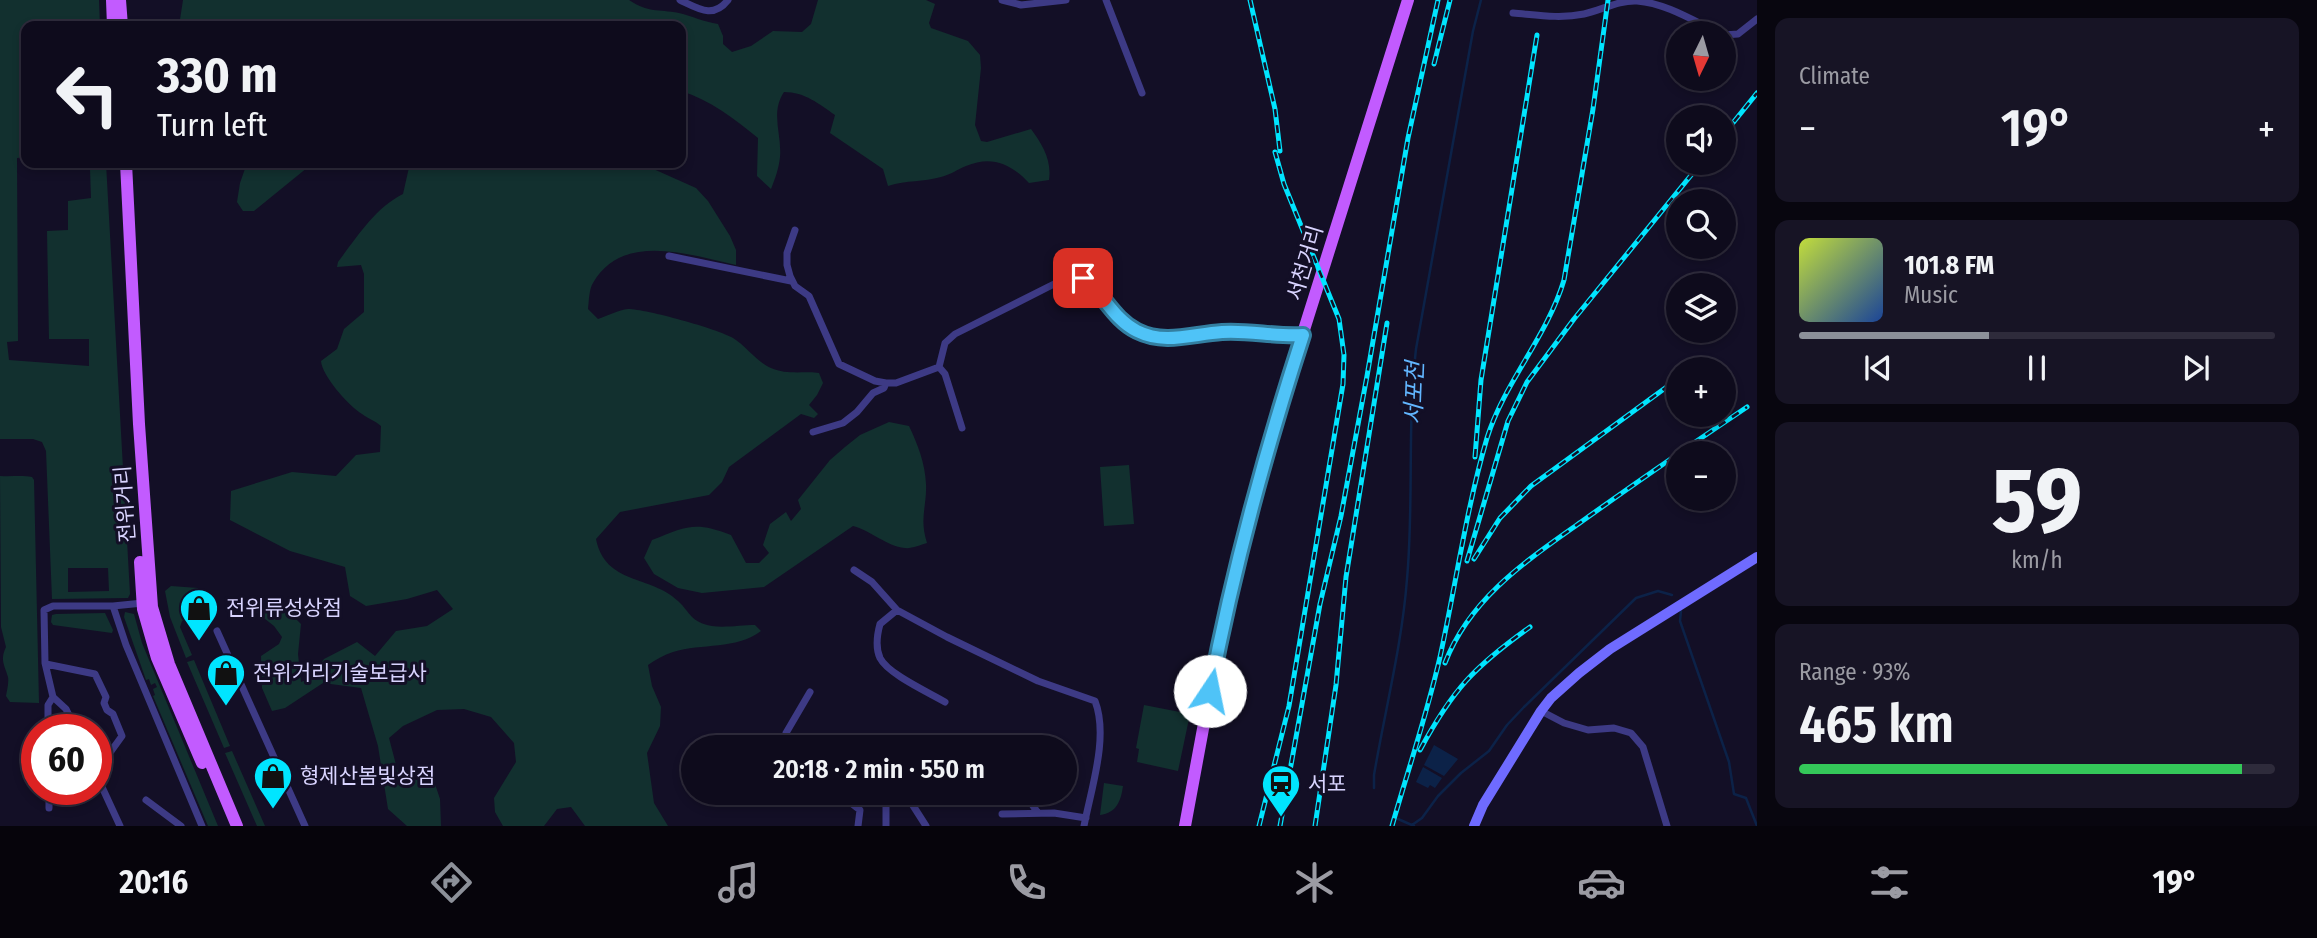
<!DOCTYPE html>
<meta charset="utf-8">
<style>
:root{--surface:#0e0b1c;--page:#171425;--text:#f1f3f6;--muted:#9b9ba3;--line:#2e2b3b;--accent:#8c9099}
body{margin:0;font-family:"Fira Sans Condensed","Noto Sans KR",sans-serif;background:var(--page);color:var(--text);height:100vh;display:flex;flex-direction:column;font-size:26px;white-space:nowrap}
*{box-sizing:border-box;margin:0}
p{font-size:23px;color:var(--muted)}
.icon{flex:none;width:38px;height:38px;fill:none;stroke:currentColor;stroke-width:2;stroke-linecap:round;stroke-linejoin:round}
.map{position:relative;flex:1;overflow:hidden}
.drawer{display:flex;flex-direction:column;gap:18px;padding:18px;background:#08060f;width:560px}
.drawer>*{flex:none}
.hud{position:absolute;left:21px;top:21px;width:665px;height:147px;border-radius:14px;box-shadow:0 4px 10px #0003,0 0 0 2px var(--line);background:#0e0b1c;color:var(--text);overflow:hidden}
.needle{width:46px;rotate:185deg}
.controls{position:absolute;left:1666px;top:21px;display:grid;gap:14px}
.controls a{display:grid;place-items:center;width:70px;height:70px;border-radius:50%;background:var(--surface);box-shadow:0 4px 10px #0003,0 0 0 2px var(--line);font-size:35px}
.speed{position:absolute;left:21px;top:714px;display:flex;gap:14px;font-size:35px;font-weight:700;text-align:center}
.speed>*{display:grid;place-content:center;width:91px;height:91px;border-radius:50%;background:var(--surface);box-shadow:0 4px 10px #0003,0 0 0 2px var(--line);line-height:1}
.speed .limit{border:10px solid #d22;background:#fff;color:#111}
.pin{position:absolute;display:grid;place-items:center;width:60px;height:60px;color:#fff;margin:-30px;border-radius:14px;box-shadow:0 4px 10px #0006}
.me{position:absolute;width:77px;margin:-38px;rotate:11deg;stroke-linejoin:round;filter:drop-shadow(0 0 5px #0008)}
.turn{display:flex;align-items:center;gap:24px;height:147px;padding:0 21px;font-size:32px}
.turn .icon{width:91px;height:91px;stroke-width:2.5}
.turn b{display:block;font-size:49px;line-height:60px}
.big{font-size:52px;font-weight:600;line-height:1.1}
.drawer .card{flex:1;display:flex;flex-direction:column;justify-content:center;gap:10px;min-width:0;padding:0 24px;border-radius:14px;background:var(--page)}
.drawer .dial{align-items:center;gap:0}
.dial b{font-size:91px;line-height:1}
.song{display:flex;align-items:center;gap:21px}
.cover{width:84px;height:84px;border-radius:10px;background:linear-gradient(135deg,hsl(70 70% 55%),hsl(220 70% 35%))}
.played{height:7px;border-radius:4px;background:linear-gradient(90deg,var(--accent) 40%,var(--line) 40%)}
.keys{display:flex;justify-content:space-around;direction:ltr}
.heat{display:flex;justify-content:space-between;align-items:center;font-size:38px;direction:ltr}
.charge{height:10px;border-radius:5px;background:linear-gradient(90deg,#34c759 93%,var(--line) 0)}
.trip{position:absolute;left:681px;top:735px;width:396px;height:70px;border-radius:35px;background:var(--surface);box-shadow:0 4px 10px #0003,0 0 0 2px var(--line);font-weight:600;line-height:70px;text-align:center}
.dock{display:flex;height:112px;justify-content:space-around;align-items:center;background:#06040b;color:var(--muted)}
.dock .icon{width:49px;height:49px}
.dock .on{color:var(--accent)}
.dock b{font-size:32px;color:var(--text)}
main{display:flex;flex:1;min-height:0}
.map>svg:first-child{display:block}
.green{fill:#12302f;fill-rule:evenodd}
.water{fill:#0c2248}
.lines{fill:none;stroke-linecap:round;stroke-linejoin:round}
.stream{stroke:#0c2248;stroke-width:2.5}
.street{stroke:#3d3a85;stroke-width:7}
.secondary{stroke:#6f6bff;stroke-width:10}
.primary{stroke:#c25bff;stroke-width:12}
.rail-casing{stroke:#00e5ff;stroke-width:5}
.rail{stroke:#130f26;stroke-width:2.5;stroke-dasharray:8;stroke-linecap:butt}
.route-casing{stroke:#337fa1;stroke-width:18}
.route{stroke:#4fc3f7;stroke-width:12}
.labels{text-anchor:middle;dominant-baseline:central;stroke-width:6;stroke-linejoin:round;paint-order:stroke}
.street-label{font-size:21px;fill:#d9d4ff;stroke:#130f26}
.poi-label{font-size:21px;fill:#d9d4ff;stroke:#130f26;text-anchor:start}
.water-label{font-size:23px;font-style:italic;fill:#62b6ff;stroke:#130f26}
</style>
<main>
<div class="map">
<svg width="1757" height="826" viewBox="0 0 1757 826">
<rect width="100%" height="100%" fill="#130f26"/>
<!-- green -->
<path class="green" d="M0 0H99L100 26H26V157L17 158 18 341 7 342 9 360 89 366V339H49L47 231 68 230V201L91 198 90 169 74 168 73 163H106L130 594 128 598 52 599 46 451 42 442 33 439H0ZM68 568H108L109 591 68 592Z
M183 0H629C649 13 657 9 679 13 692 16 704 22 718 24L723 36V44L732 52 751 46 773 31 802 32 811 24 818 0H926L935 4 929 23 931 28 968 41 980 55 981 68 975 125 981 141 987 142 1031 129C1042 144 1052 160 1049 180L1029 183C1011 164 992 155 966 166 958 169 950 175 941 177 923 182 907 180 888 186L883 169 830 133 835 115C819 104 805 92 784 92 770 113 782 134 780 157 779 168 775 179 771 189L757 176 758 138C735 119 710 100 681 91V26H204V20L196 19 193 26H179Z
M247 163H313L254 211H243L237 202 240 183Z
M410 163H640L696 188 708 201 730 236 736 250V265C690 255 623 231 593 283 589 289 589 301 588 309L598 319C607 316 619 310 628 309 646 309 718 329 733 338 746 346 758 363 771 368 786 375 802 371 819 373L823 383 817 395 809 405 818 414 814 418 801 414 729 467 722 482 709 495 620 512 596 539C605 585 651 575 678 601 691 613 690 622 712 626 724 628 742 625 755 625L761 631C736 650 702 643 673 652 664 655 655 660 648 665L652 686 661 707 660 726 647 753 654 803 668 826H585L571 807 557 809 544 826H503L495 812 494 798 516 762 514 743 491 717 464 709 437 710 403 726 389 738 400 780H424L435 784 440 799 441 826H407L388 809 378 746 361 688 323 683 285 708 272 711 262 688 261 656 279 644 282 637 274 626 245 603 254 596 291 614 301 624 298 654 301 682 309 679 324 659 357 642 375 656 396 631 427 626 453 609 437 590 407 599 366 606 350 596 345 567 290 551 230 520 231 491 292 472 336 476 356 455 380 452 381 426C374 420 369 419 362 414 349 406 322 376 321 361L337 349 344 329 364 312V274L361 265 337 267 338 262C357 237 375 208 403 194Z
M889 422 909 426C918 445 925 463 926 484 927 507 919 518 927 543 920 545 911 549 905 548 886 546 872 531 853 526L764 587 702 593 678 588 654 574 644 558 652 540C687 526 695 521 731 535L746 563H759L769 553 763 545 770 524 786 512 791 521 801 509 798 500 830 460 845 447 860 435Z
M1129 465 1134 524 1104 526 1100 467Z
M0 476C11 477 21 475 32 477L34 480 39 703 10 702 6 696C7 690 9 683 8 677 4 664 0 660 6 647L1 627Z
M171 586 198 588 206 610 182 621 180 627 192 655 186 658 170 617 165 591Z
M125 612 134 614 142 643 218 826H208L153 696 155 695 153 689 157 687 155 683 151 685 149 679 146 680 124 617Z
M105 613 113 630 112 633 53 625 51 622 52 615 56 614Z
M194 660 230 746 224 748 187 662Z
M1144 705 1190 714 1178 771 1137 762 1139 749 1136 748Z
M232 751 265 826H257L225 753Z
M1104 783 1123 786C1121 800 1117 813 1100 815Z"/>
<!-- water -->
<path class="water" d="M1434 745 1458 759 1444 776 1424 765Z
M1423 767 1442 778 1435 788 1430 785 1428 788 1416 782Z"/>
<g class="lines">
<!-- stream -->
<path class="stream" d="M1681 611 1680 621 1729 762 1734 794 1746 798 1757 826
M1374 788V775C1385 710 1402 645 1407 579 1414 502 1407 425 1416 349L1473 31 1481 0
M1398 819 1414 826
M1412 825 1422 818 1438 796 1461 773 1489 751 1507 725 1524 707 1636 598 1658 591 1672 595"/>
<!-- street -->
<path class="street" d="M680 0C699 9 713 19 728 0
M1002 0 1021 5 1066 0
M1106 0 1142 93
M1513 13C1537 15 1560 19 1584 14 1602 10 1619 0 1637 1 1665 3 1694 21 1719 33
M1724 35 1738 34 1757 19
M795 230 787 253V265L790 276 795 286 809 296 839 364 875 381 886 383H896L939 367 945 343 955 334 1064 279C1099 269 1106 316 1137 331 1166 345 1192 333 1222 332 1249 330 1275 337 1302 335
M669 256 791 281
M939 367 945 374 962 428
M813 432 843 423 857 412 873 393 884 388 886 383
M854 570 872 582 897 610
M113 606 126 645 202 826
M217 631 305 826
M46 664 95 674 106 697 104 703 107 710 113 714 122 736 96 772
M53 697 66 709 76 730
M945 702C928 692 888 674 880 658 875 647 877 635 880 624L897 610 947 637 1038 681 1095 701C1109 737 1091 789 1084 826
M1541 711 1564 723 1588 730 1614 728 1631 733 1643 747 1667 826
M48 730V705L53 697 45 663 44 610 53 606H113L143 603
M788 747 785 740 786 733 810 692
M911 747 916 739
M96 774 120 826
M49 789V808
M838 793 860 810 858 826
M886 793V826
M905 793 926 826
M1029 793 1031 803 1038 813
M146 800 181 826
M1002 814 1054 813 1086 818"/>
<!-- secondary -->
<path class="secondary" d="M1474 826 1483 805 1541 711 1551 698 1579 673 1610 649 1757 557"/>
<!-- primary -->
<path class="primary" d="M112 0 113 26
M120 0 122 26
M126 163 139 424 152 607 169 664 237 826
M140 562 143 609 157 658 202 763
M1185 826 1225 610 1250 511 1285 390 1408 0"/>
<!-- rail casing -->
<g class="rail-casing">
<path id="rail" d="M1250 0 1275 109 1280 151
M1434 64 1450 0
M1724 134 1757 93
M1679 453 1747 407
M1475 457 1481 380 1537 35
M1474 559 1500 518 1531 486 1668 386
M1467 561 1508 421 1527 382 1574 319 1701 163
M1445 663C1470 598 1526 561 1581 522 1613 499 1646 476 1678 454
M1420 750C1453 689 1474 667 1530 627
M1259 826 1289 706 1343 384 1344 355 1339 319 1284 184 1275 152
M1280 826 1320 604 1341 516 1367 376 1408 138 1438 0
M1315 826 1336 685 1346 577 1387 323
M1392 826C1408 770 1427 714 1440 657 1456 584 1466 510 1487 438 1505 381 1547 337 1564 280L1593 109 1608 0"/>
</g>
<!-- rail -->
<use href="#rail" class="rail"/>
</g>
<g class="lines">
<!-- route casing -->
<g class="route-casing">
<path id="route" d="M1083 278C1104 294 1113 319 1137 331 1165 345 1192 334 1222 332 1249 330 1276 337 1303 335 1265 452 1233 570 1210 691"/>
</g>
<!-- route -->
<use href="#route" class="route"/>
</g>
<!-- icons -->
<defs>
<g id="shop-pin" transform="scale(2.0125)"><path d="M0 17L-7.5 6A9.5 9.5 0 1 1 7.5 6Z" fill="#00e5ff" stroke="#130f26"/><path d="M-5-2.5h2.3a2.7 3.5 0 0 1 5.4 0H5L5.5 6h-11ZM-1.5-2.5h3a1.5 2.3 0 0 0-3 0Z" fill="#111"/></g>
<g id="station-pin" transform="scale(2.0125)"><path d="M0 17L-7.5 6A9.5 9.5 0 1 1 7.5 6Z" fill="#00e5ff" stroke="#130f26"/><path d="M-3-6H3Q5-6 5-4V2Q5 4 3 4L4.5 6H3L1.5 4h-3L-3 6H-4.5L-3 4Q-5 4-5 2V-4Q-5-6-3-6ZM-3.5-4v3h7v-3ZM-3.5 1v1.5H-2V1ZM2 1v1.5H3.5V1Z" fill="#111"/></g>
</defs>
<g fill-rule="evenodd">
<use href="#shop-pin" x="199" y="608"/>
<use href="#shop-pin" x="226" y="673"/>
<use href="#shop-pin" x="273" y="776"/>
<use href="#station-pin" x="1281" y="784"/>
</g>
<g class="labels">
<!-- street labels -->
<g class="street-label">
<text transform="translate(1305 263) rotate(-73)">서천거리</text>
<text transform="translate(125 504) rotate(-94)">전위거리</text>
</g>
<!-- poi labels -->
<g class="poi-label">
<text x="226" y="608">전위류성상점</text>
<text x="253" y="673">전위거리기술보급사</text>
<text x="300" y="776">형제산봄빛상점</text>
<text x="1308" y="784">서포</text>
</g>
<!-- water labels -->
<g class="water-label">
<text transform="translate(1414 393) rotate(-88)">서포천</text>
</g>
</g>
</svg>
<div class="controls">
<a><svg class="needle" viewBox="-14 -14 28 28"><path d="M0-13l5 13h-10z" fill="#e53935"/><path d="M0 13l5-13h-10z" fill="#9b9ba3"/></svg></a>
<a><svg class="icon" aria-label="sound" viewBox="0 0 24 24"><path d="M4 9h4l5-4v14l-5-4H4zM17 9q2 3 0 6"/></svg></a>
<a><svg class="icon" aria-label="search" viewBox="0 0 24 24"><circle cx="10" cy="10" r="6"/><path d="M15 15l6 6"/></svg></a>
<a><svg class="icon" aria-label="layers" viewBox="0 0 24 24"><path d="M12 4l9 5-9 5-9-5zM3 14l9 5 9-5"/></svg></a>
<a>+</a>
<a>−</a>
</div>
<div class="speed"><div class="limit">60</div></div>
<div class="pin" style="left:1083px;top:278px;background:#d93025"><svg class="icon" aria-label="arrive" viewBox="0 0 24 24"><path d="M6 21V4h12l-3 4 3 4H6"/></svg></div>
<svg class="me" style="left:1210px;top:691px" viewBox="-20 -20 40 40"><circle r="19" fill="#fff"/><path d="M0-13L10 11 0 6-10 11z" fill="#4fc3f7"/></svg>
<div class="trip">20:18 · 2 min · 550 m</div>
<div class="hud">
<div class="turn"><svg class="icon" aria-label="left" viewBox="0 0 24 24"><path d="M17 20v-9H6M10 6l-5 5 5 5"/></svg><div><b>330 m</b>Turn left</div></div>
</div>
</div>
<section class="drawer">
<div class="card"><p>Climate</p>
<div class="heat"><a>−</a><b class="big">19°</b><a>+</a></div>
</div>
<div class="card">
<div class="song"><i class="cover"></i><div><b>101.8 FM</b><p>Music</p></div></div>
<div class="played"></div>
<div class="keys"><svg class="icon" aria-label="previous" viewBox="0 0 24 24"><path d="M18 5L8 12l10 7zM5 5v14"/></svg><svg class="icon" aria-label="pause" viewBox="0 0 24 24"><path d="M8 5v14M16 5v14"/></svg><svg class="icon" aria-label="next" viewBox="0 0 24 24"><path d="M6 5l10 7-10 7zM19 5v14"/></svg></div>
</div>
<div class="card dial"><b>59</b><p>km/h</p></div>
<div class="card"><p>Range · 93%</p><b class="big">465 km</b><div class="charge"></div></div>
</section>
</main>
<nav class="dock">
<b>20:16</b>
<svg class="icon on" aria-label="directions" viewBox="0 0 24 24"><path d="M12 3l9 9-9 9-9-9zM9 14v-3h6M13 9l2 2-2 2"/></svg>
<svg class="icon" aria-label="music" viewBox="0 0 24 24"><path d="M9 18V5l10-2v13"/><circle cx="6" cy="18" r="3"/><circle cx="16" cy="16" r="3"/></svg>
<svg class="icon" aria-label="phone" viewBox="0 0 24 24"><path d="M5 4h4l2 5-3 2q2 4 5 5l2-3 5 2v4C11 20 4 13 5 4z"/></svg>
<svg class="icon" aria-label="climate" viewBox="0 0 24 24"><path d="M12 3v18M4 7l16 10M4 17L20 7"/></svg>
<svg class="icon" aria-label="car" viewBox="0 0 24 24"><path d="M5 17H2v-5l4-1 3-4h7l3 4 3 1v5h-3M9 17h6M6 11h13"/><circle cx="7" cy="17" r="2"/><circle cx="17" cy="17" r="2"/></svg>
<svg class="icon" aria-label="filters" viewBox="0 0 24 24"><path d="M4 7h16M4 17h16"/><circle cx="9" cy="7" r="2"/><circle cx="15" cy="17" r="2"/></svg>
<b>19°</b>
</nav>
